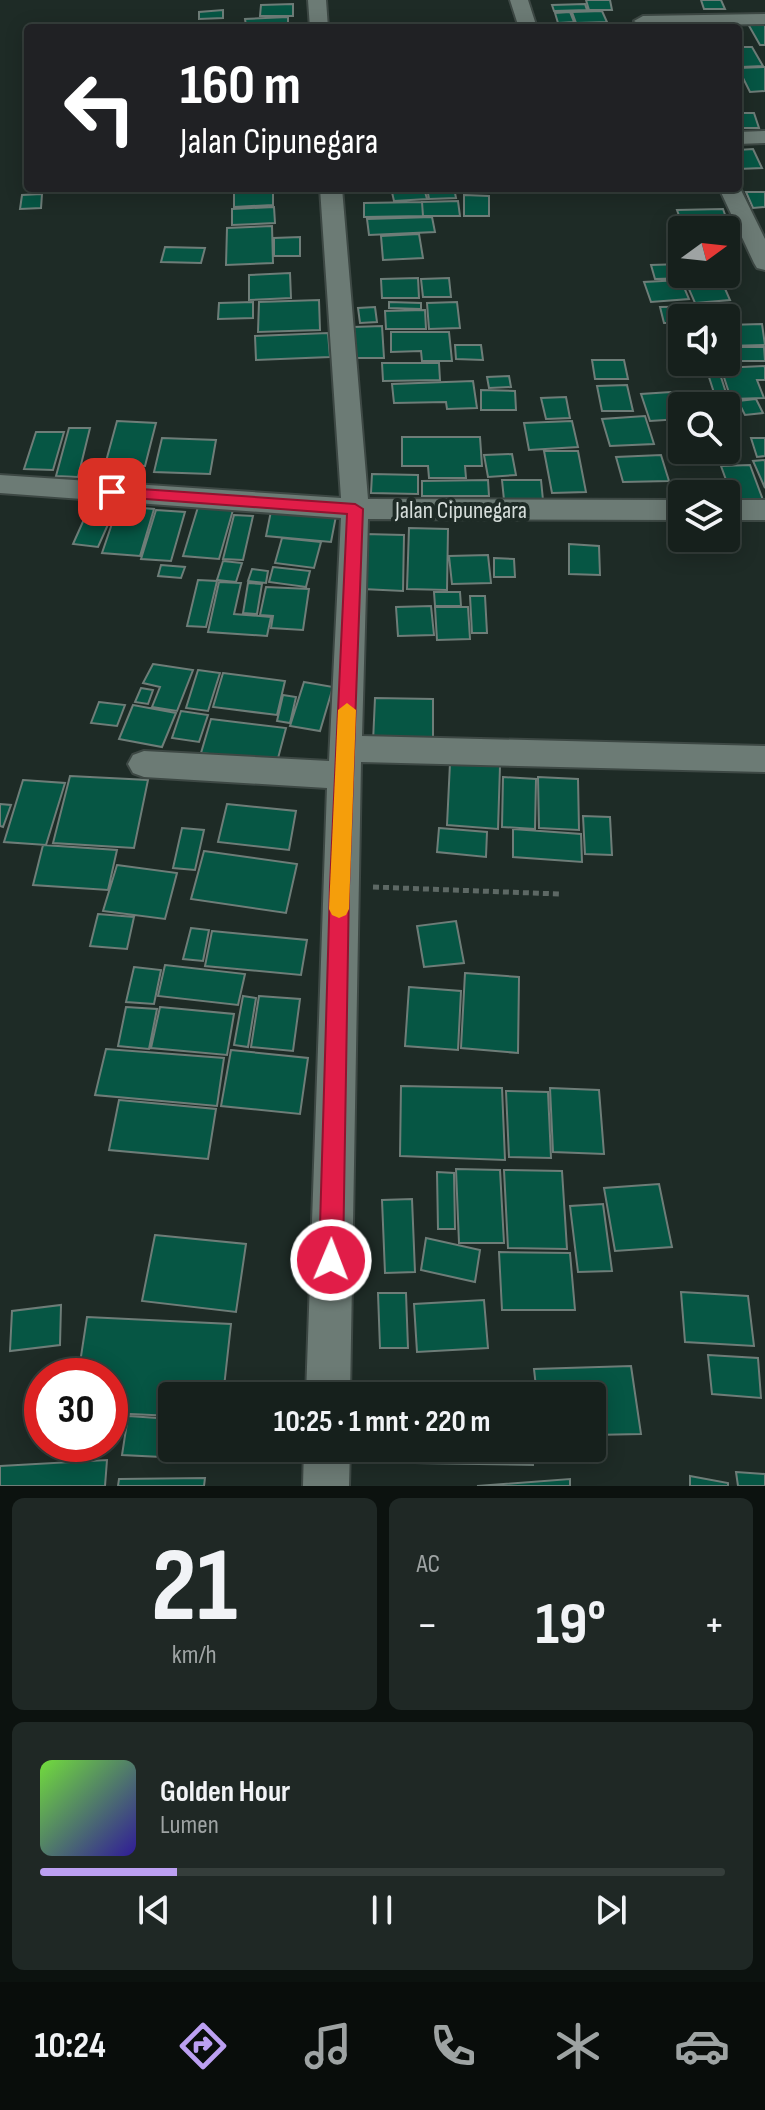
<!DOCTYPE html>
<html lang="id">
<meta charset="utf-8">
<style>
:root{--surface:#16201c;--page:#1f2825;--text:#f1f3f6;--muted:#9ea3a3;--line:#353e3b;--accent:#bca0f2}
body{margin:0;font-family:"Sofia Sans Condensed",sans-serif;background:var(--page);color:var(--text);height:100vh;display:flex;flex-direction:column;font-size:30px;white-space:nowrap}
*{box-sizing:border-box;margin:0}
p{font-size:26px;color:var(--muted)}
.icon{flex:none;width:44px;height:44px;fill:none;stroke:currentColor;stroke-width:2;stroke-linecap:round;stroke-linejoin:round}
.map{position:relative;height:1486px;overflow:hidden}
.side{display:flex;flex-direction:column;gap:12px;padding:12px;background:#0c120f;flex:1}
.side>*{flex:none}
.hud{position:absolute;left:24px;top:24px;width:718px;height:168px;border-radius:8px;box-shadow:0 4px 20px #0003,0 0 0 2px var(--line);background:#202124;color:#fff;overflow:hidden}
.needle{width:52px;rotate:75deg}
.tools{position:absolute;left:668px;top:216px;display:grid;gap:16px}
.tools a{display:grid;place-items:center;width:72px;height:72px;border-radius:8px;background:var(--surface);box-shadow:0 4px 20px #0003,0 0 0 2px var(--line);font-size:40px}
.speed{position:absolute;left:24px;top:1358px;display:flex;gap:16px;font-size:40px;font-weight:700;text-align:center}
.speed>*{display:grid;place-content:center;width:104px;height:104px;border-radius:50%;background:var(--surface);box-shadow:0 4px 20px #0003,0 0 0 2px var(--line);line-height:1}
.speed .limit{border:12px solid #d22;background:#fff;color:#111}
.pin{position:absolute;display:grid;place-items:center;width:68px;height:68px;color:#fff;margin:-34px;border-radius:16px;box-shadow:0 4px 12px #0006}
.me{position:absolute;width:88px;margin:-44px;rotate:1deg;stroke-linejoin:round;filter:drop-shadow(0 0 6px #0008)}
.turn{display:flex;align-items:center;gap:28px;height:168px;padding:0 24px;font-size:36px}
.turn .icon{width:104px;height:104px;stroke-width:2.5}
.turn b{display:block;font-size:56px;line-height:68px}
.big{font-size:60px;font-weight:700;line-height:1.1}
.side .card{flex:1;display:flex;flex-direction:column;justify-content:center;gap:12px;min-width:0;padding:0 28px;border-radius:12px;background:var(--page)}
.side .dial{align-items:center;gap:0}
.dial b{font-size:104px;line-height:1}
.song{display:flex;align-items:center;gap:24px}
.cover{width:96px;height:96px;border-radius:12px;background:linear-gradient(135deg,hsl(100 70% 55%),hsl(250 70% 35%))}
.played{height:8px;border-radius:4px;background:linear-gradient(90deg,var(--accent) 20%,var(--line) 20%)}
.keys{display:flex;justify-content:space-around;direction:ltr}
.heat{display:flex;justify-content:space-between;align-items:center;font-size:44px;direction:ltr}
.side .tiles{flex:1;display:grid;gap:12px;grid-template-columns:1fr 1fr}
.card:last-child{grid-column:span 2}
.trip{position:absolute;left:158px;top:1382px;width:448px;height:80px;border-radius:8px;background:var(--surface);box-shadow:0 4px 20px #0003,0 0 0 2px var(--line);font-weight:700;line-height:80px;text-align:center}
.tab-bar{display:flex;height:128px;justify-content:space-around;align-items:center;background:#090d0b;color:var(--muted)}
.tab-bar .icon{width:56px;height:56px}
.tab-bar .selected{color:var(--accent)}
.tab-bar b{font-size:36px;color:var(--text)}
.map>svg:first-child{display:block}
.building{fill:#065644;stroke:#6e7d78;stroke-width:2}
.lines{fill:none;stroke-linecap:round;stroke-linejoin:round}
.street-casing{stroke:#3d4844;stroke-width:4}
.path{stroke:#5d6864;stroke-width:5;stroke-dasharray:6 4;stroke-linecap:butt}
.street{fill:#6c7b75;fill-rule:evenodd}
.route{fill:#e11d48;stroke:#92132f;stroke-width:2}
.slow{fill:#f59e0b}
.labels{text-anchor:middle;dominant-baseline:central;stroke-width:8;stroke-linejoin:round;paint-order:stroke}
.street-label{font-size:24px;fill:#d6dedb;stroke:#1e2b26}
</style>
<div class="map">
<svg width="765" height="1486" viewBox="0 0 765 1486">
<rect width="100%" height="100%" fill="#1e2b26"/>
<!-- building -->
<path class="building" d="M586 0H610L612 10H589Z
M701 0H721L725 9H704Z
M293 4V16H260L261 5Z
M585 4 587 10 554 11 552 5Z
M223 10V18L199 19V12Z
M602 11 607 22 576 23 572 12Z
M570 12 574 22 558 23 555 13Z
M288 17V24L246 26 245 19Z
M765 23V45H760L748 24Z
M738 47H752L763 66 741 67Z
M765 67V91L750 92 738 68Z
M738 113H754L759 128H738Z
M753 149 762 168 738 169V150Z
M234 188H273V205L234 207Z
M391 188H424L427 199 394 201Z
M427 188H454L456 198 429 199Z
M746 192H765V207L753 208Z
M42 194 41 208 20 209 22 195Z
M464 195 489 196V216H464Z
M458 201 460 216H423L422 202Z
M422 202 423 216 364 217V203Z
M274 207 275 223 232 225V209Z
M723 209 729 226 683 227 677 210Z
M432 217 435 232 369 235 367 219Z
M272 226 273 263 226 265 227 228Z
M419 234 423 258 383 260 381 236Z
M300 237V256H274V238Z
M165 247 205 248 201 263 161 262Z
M682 264V274H687L689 278 655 279 651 265Z
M290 273 291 298 249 300V275Z
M418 278 419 298H382L381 279Z
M449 278 451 297H423L421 279Z
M681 280 689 299 651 302 644 282Z
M723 284 730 300 695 303 688 287Z
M319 300 320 330 258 332 259 302Z
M253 302V318L218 319 219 303Z
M389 302 421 303V309L389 308Z
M457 302 460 328 429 329 427 303Z
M731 306 737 322H726V318H682V323H664L660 307Z
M375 307 377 322 360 323 358 308Z
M425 310 426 329H386L385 311Z
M762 324 765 345 726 346V325Z
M382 326 384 358H354L353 327Z
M391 332H449L452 361H422L421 351 391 352Z
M328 333 330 357 256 360 255 336Z
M455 345H481L483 360 456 359Z
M735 347H764L765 361H740Z
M592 360H624L628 379H595Z
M382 363H439L440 380 383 381Z
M765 366V380H757L764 398 731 399 721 368Z
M708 374H720L728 399H716Z
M509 376 511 387 489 388 487 377Z
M473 381 477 408 447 409 446 402 394 403 392 384Z
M627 385 633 411H602L597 386Z
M481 390 515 391 516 410H481Z
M671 392 680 419 650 421 641 394Z
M705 393 710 406H689L685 395Z
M566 397 570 418 546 419 541 398Z
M756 399 763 413 745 415 738 401Z
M645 416 654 444 610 446 602 419Z
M117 421 156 423 145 466 105 465Z
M572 421 578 447 529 450 524 423Z
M69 428H90L78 477 56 476Z
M36 432H64L53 470 24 469Z
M402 437H480L482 466H465L466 478H429L428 466H402Z
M162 438 216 440 210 474 154 472Z
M751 438H765V456L757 457Z
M544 451H578L586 492 552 493Z
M512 454 516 475 488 477 484 455Z
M661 455 669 481 623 482 616 457Z
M765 460V488L753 461Z
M750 465 763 500 734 502 721 466Z
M372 474 418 475V494L371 493Z
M488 480 489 496H422V481Z
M502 480H541L543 500H504Z
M118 506 154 509 140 556 102 553Z
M198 507 233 510 219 559 183 556Z
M156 510 185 512 171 561 141 559Z
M271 511 336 516 331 542 266 536Z
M234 515 253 516 243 560 223 559Z
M85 517 110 520 98 547 73 544Z
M409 528 448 529 447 590 407 589Z
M365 534 404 535 403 591 363 589Z
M282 538 321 542 314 568 275 563Z
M569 544 599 546 600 575 569 574Z
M488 555 491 583 452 584 449 556Z
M494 558 514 559 515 577H494Z
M223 561 242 563 236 582 217 580Z
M161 565 185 567 181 578 158 576Z
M273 567 310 571 306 587 269 582Z
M252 569 268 571 266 583 248 581Z
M198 580 217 581 206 627 187 626Z
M219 582 241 583 234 614 271 617 267 636 208 632Z
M248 583 262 584 257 614 243 613Z
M266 587 309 589 303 630 271 628 273 616 260 615Z
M434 592H460L461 606H435Z
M470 596H485L487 633H472Z
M431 606 434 635 398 636 396 607Z
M435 607H468L470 639 437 640Z
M153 664 193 670 177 711 152 707 160 687 143 683Z
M198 670 220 673 208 711 186 708Z
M223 673 285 681 277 715 213 707Z
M304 682 333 687 320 731 290 726Z
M141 688 153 690 148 704 135 702Z
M283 695 296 697 290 723 277 721Z
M375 698 433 699V744L373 742Z
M99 702 125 705 117 726 91 723Z
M133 705 176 713 162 747 119 739Z
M181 711 208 715 199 742 172 738Z
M211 719 286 728 277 762 201 753Z
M450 763 500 766 498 829 447 825Z
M70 776 148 780 134 848 53 843Z
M503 777 536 779 535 829 502 827Z
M538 777 578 779 579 830 539 828Z
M23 780 65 783 46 845 4 842Z
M0 804 11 805 3 827 0 826Z
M227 804 296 811 289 850 218 842Z
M583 816 610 817 612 855 585 854Z
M182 828 204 830 195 870 173 868Z
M439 828 487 832 486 857 437 852Z
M513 829 581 834 582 862 513 857Z
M43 845 117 850 108 890 33 885Z
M204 851 297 864 286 913 191 899Z
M117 865 177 873 165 919 103 911Z
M98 914 134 917 127 949 90 946Z
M456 921 464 963 424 967 417 926Z
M191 928 209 930 203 961 183 959Z
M212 931 307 940 301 975 205 966Z
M165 965 245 974 238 1005 158 996Z
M134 967 161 970 154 1004 126 1002Z
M465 973 519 977 518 1053 461 1048Z
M409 987 461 991 458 1050 405 1046Z
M243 996 256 998 248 1047 234 1045Z
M259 996 300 999 293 1051 251 1047Z
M126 1007 157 1009 149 1049 118 1046Z
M160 1007 234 1014 227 1055 151 1048Z
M106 1049 224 1058 217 1106 95 1095Z
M231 1050 308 1058 300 1114 221 1106Z
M401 1086 502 1088 505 1160 400 1156Z
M550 1088 599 1090 604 1154 553 1152Z
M506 1091 548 1092 551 1158 509 1157Z
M119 1100 216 1109 208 1159 109 1150Z
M456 1169 500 1170 504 1243H459Z
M504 1170 562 1171 567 1249 508 1248Z
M437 1172 454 1173 455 1229H438Z
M659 1184 672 1247 615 1251 604 1188Z
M412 1199 415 1272 385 1273 382 1200Z
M603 1204 612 1271 578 1272 570 1206Z
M155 1235 246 1244 236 1312 142 1301Z
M426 1238 480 1250 475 1282 421 1270Z
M499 1252 570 1253 575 1310H502Z
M681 1292 748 1296 754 1346 685 1342Z
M378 1293H406L408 1348H380Z
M484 1300 488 1348 417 1352 414 1304Z
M61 1305 60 1345 10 1351 12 1311Z
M87 1317 231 1324 223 1396H172V1416L110 1413V1376H78Z
M708 1355 758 1358 761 1398 712 1394Z
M631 1366 641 1434 592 1435V1396H537L534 1369Z
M416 1384 530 1387V1396H416Z
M128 1416 172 1419V1448H203L202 1459 122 1455Z
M416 1448H532L533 1465 416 1463Z
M107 1460 105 1486H0V1466Z
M736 1472 765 1474V1486H738Z
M690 1476 728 1483V1486H690Z
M205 1478 204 1486H118L119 1479Z
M570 1479V1486H477Z"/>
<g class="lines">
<!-- street casing -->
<g class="street-casing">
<path id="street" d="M308 0H326L328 28H310Z
M510 0H528L537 28H519Z
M765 14V24L643 26 634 21 643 16Z
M765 131V143L738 144V132Z
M738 184 765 239V270L757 268 754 263 719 188H738Z
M320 188H342L368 499 682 500V520L368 519 362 736 765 746V772L361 762 350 1396H306L327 788 144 777 133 773 128 764 133 755 144 751 329 761 341 518 0 493V475L341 498Z
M726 500H765V520H726Z
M304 1448H350L349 1486H303Z"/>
</g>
<!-- path -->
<path class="path" d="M373 887 559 894"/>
<!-- street -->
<use href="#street" class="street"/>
</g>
<!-- route -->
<path class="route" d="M112 487 355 504 363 509 349 886 343 1260 339 1269 331 1272 322 1269 319 1260 330 886 347 514 106 496 104 492Z"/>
<!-- slow -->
<path class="slow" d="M347 703 356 710 349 909 346 915 339 918 332 915 329 909 338 710Z"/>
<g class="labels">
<!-- street labels -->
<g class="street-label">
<text x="461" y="510">Jalan Cipunegara</text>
</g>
</g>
</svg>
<div class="tools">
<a><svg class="needle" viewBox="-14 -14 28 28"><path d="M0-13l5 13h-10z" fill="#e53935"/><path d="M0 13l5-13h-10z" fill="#9ea3a3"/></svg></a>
<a><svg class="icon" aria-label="sound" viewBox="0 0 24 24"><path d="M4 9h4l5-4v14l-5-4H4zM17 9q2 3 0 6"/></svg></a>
<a><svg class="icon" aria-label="search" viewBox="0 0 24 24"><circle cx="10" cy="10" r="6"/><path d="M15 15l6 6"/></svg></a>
<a><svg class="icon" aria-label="layers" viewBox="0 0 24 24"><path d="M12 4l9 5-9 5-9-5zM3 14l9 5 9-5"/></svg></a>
</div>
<div class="speed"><div class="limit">30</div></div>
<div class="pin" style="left:112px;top:492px;background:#d93025"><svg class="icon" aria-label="arrive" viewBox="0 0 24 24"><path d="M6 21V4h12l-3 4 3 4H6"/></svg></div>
<svg class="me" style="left:331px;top:1260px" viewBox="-20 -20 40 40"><circle r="17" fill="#e11d48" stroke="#fff" stroke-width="3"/><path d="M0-11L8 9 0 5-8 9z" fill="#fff"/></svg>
<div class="trip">10:25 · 1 mnt · 220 m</div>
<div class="hud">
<div class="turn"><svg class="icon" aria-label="left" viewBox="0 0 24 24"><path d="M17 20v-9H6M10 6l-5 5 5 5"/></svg><div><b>160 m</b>Jalan Cipunegara</div></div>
</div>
</div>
<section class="side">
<div class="tiles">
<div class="card dial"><b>21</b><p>km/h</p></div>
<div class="card"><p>AC</p>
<div class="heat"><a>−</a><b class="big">19°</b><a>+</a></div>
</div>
<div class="card">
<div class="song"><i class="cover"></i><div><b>Golden Hour</b><p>Lumen</p></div></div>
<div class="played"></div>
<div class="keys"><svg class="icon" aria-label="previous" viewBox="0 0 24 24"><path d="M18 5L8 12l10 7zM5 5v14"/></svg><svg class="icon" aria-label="pause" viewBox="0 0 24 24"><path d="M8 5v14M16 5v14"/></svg><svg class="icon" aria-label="next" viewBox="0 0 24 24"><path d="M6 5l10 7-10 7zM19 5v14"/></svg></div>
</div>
</div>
</section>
<nav class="tab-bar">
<b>10:24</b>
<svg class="icon selected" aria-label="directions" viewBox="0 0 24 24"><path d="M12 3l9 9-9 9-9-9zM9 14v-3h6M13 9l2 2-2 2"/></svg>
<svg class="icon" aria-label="music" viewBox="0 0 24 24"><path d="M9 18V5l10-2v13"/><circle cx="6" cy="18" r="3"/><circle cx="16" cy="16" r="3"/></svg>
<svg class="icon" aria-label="phone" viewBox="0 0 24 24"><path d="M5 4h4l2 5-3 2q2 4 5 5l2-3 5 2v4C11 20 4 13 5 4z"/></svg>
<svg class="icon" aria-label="climate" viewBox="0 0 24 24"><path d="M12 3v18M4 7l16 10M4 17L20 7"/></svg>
<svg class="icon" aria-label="car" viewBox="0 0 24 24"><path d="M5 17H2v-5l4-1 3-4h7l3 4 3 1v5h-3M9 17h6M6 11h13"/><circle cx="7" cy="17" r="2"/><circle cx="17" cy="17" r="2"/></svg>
</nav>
